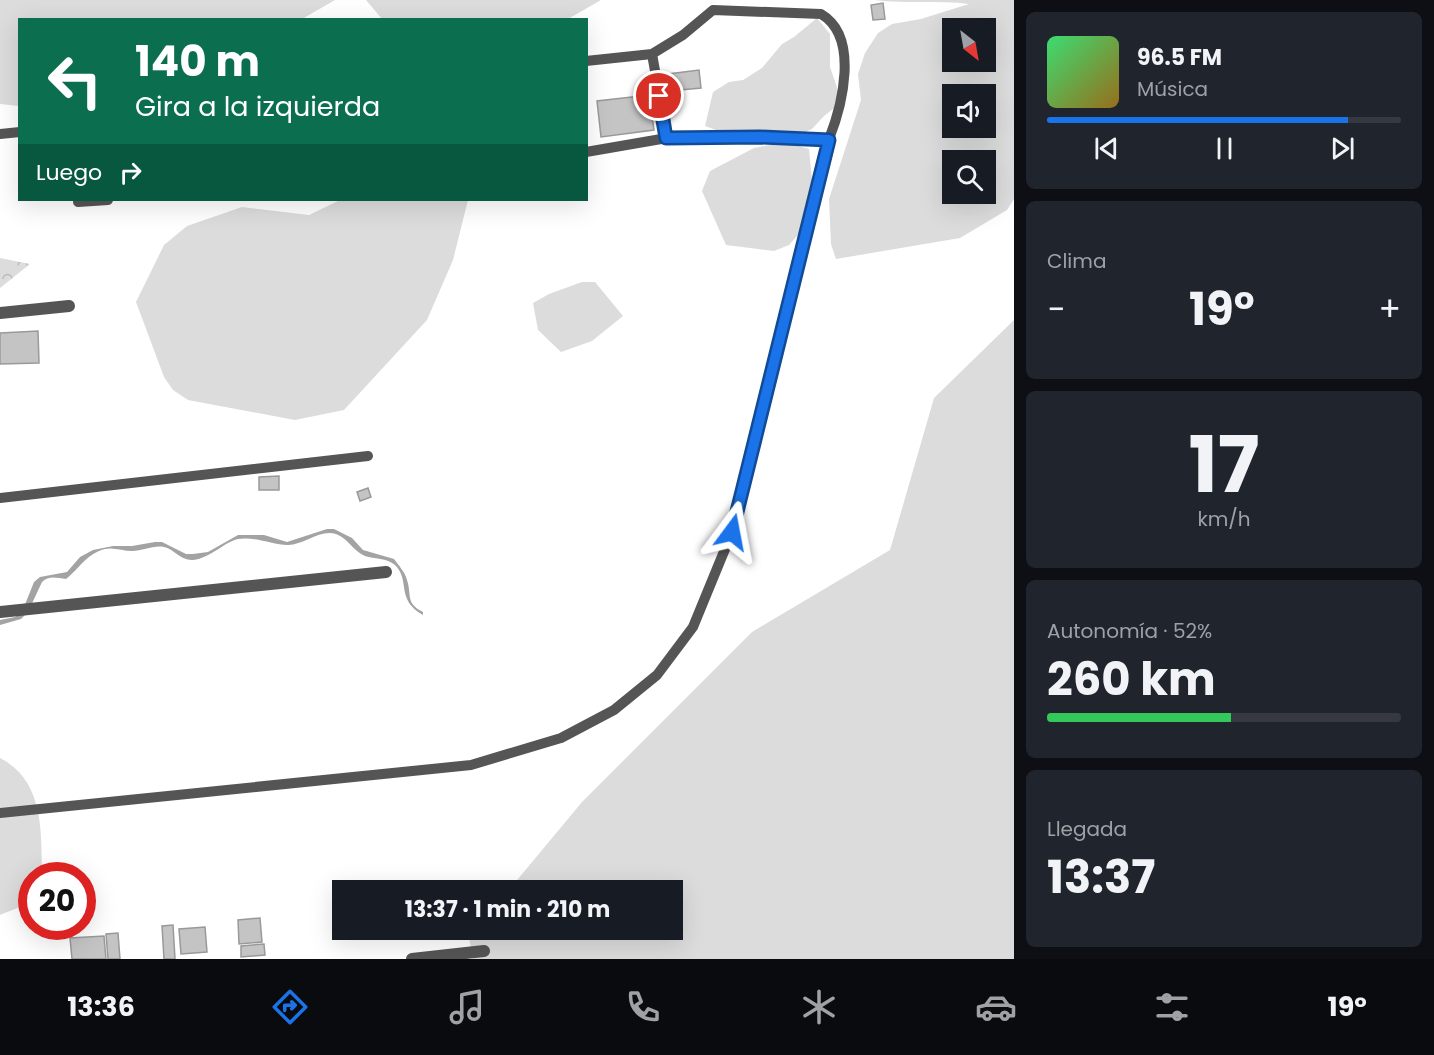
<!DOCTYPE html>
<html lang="es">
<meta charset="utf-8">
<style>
:root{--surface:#171b24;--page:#20242c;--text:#f1f3f6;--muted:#9ea1a6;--line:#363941;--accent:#1a73e8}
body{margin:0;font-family:Poppins,sans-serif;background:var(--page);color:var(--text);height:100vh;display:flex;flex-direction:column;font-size:22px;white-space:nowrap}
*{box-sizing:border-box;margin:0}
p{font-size:20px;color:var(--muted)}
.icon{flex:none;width:33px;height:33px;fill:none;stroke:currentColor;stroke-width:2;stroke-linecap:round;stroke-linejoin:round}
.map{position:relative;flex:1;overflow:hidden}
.side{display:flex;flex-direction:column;gap:12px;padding:12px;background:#0d0f14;width:420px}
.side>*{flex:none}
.banner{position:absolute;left:18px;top:18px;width:570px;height:183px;border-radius:0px;box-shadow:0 6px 24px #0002;background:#0b6e4f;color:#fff;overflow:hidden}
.needle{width:39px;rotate:149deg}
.fabs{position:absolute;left:942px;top:18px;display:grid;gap:12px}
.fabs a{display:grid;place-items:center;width:54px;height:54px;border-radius:0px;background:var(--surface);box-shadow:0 6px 24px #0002;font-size:30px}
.speed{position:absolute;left:18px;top:862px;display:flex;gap:12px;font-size:30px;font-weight:700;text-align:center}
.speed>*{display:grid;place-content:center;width:78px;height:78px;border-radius:50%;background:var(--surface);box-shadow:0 6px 24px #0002;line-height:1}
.speed .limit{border:9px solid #d22;background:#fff;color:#111}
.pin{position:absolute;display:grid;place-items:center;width:51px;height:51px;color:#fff;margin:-26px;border:3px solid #fff;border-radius:50%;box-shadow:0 2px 6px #0007}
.me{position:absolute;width:66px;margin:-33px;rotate:13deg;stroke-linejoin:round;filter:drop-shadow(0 0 4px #0008)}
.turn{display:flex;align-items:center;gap:21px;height:126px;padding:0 18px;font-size:27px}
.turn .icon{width:78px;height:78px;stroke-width:2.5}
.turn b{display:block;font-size:42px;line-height:51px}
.then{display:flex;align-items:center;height:57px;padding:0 18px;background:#0003;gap:12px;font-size:22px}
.big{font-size:45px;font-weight:700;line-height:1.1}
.side .card{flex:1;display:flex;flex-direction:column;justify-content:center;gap:9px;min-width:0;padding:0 21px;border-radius:9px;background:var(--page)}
.side .dial{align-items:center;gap:0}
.dial b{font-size:78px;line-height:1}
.song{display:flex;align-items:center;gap:18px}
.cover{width:72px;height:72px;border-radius:9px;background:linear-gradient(135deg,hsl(140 70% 55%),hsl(40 70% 35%))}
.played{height:6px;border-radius:3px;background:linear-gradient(90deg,var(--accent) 85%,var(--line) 85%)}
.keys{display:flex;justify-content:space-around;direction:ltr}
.heat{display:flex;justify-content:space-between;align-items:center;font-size:33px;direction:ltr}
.charge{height:9px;border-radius:4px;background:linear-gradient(90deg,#34c759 52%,var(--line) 0)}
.trip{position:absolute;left:332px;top:880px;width:351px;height:60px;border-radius:0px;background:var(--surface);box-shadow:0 6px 24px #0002;font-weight:700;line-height:60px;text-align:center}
.tab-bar{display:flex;height:96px;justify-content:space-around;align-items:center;background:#090b0e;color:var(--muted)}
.tab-bar .icon{width:42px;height:42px}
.tab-bar .on{color:var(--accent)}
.tab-bar b{font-size:27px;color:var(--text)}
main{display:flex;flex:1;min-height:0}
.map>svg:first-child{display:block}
.green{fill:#dcdcdc;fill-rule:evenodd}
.forest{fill:url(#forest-crowns)}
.water{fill:#a3a3a3}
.building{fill:#c4c4c4;stroke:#999;stroke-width:1.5}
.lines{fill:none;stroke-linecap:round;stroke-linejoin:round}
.service{stroke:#555;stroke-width:10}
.minor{stroke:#555;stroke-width:12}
.route-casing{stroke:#114b97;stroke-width:15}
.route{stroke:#1a73e8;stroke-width:10}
</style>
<main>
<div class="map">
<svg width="1014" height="959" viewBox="0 0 1014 959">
<defs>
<pattern id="forest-crowns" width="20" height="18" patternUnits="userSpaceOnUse" patternTransform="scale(1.5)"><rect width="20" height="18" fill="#dcdcdc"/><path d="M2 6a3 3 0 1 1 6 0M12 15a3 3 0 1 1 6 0" fill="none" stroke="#bbb"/></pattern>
</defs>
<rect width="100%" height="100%" fill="#fff"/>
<!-- green -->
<path class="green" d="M0 0H335L302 19 20 20 19 106 0 104Z
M366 0H601L568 19H382Z
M875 0H1014V199L1007 210 960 238 836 259 831 244 829 199 861 100 858 74 865 53 878 33 892 24 921 19 969 4C939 0 906 4 875 0ZM986 28V62H952V28ZM986 94V128H952V94ZM986 160V194H952V160Z
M817 18 830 34V67L842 102 824 116 812 129 797 136H732L705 126 713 92 729 82 743 80 762 68 782 44 794 37Z
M785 142 809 149 813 191 805 227 789 245 774 251 726 245 702 191 710 171 754 148Z
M340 200H468L453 260 427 320 344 410 295 420 188 400 173 390 164 377 136 302 164 245 187 226 242 207 309 215Z
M582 282H595L623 316 592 341 561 352 538 330 533 303 549 294Z
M1014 320V959H473L469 938 476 930H672V891H508L582 802 752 632 890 550 934 398Z
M0 758C45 781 41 833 42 876H32C31 907 26 904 0 915Z"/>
<!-- forest -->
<path class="forest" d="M0 258 30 264 0 288Z"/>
<!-- water -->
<path class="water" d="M327 529H334L352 538 363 550 394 559C399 566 405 572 407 580 412 595 405 603 423 612V615C395 599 411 581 395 565 387 558 374 559 365 556 353 551 348 538 336 534 320 529 304 545 288 545 271 545 255 536 238 539 224 542 211 558 193 560 181 561 174 549 164 547 153 545 143 551 132 551 123 551 114 547 105 549 86 554 80 568 66 579 57 578 49 575 42 582L28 612 21 619 0 625V620L15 617 22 612 34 582 40 577 67 572 80 557 93 550 113 546H132L155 542H162L186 554H193L208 552 238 535H264L287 542Z"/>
<!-- building -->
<path class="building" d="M883 3 885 19 873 20 871 5Z
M699 70 701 88 670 91 668 74Z
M649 95 654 130 601 137 597 101Z
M38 331 39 363 0 364V333Z
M279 476V490H259V477Z
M368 488 371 497 360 501 357 492Z
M260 918 262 942 239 944 238 920Z
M173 925 175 959H164L162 926Z
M205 927 207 952 181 954 179 929Z
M118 933 120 959H108L106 934Z
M104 936 106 959H72L70 938Z
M264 944 265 955 241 957V946Z"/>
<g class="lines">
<!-- service -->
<path class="service" d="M652 54 667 138
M0 134 20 132
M586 152 667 138 760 137 829 139
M78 202 108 200
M0 498 368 456
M0 813 471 765 561 738 614 710 657 675 693 627 732 532 829 139C842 106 860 37 821 14L713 10 683 35 652 54 586 61"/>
<!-- minor -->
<path class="minor" d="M0 313 69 306
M0 612 386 572
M412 959 484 951"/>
</g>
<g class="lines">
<!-- route casing -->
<g class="route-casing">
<path id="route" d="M659 96 666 138 760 137 829 140 732 532"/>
</g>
<!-- route -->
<use href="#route" class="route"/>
</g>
</svg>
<div class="fabs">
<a><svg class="needle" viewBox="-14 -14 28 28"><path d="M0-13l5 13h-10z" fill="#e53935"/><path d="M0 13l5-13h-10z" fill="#9ea1a6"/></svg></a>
<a><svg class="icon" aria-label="sound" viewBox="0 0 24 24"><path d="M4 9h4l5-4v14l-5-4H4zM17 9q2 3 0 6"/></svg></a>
<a><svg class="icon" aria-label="search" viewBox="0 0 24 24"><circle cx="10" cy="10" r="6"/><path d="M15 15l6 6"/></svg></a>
</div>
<div class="speed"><div class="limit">20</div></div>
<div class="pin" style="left:659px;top:96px;background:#d93025"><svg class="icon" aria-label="arrive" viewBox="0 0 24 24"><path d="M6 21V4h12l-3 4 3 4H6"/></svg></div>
<svg class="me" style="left:732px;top:532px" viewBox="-20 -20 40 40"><path d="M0-17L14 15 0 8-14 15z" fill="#1a73e8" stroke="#fff" stroke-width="4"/></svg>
<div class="trip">13:37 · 1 min · 210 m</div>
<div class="banner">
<div class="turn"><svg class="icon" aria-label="left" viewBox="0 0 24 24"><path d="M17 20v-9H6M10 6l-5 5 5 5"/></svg><div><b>140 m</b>Gira a la izquierda</div></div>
<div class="then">Luego<svg class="icon" aria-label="right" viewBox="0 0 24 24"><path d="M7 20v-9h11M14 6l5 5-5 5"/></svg></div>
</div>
</div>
<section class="side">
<div class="card">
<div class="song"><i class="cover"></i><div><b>96.5 FM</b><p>Música</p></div></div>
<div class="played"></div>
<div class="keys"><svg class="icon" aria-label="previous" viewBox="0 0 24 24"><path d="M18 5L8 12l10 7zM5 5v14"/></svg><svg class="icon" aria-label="pause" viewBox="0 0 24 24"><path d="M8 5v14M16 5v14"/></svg><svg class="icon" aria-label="next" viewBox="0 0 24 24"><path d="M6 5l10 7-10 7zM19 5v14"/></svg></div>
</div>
<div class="card"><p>Clima</p>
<div class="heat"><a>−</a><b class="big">19°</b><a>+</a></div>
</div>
<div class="card dial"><b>17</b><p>km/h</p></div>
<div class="card"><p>Autonomía · 52%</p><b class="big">260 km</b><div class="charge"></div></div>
<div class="card"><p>Llegada</p><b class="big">13:37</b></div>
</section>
</main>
<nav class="tab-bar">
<b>13:36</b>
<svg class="icon on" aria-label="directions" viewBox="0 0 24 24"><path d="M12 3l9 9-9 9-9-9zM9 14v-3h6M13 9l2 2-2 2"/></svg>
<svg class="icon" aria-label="music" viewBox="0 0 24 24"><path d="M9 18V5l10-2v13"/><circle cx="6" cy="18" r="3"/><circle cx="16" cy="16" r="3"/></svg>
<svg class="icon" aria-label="phone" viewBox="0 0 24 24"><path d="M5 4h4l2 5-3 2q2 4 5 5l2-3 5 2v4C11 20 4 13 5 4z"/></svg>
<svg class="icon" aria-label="climate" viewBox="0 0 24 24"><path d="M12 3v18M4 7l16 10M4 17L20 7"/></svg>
<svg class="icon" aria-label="car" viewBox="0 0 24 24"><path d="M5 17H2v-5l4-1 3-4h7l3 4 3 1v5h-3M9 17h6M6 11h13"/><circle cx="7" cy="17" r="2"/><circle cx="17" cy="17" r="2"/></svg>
<svg class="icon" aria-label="filters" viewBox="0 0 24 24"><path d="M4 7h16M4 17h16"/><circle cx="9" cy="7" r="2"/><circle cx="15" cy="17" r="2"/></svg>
<b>19°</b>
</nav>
